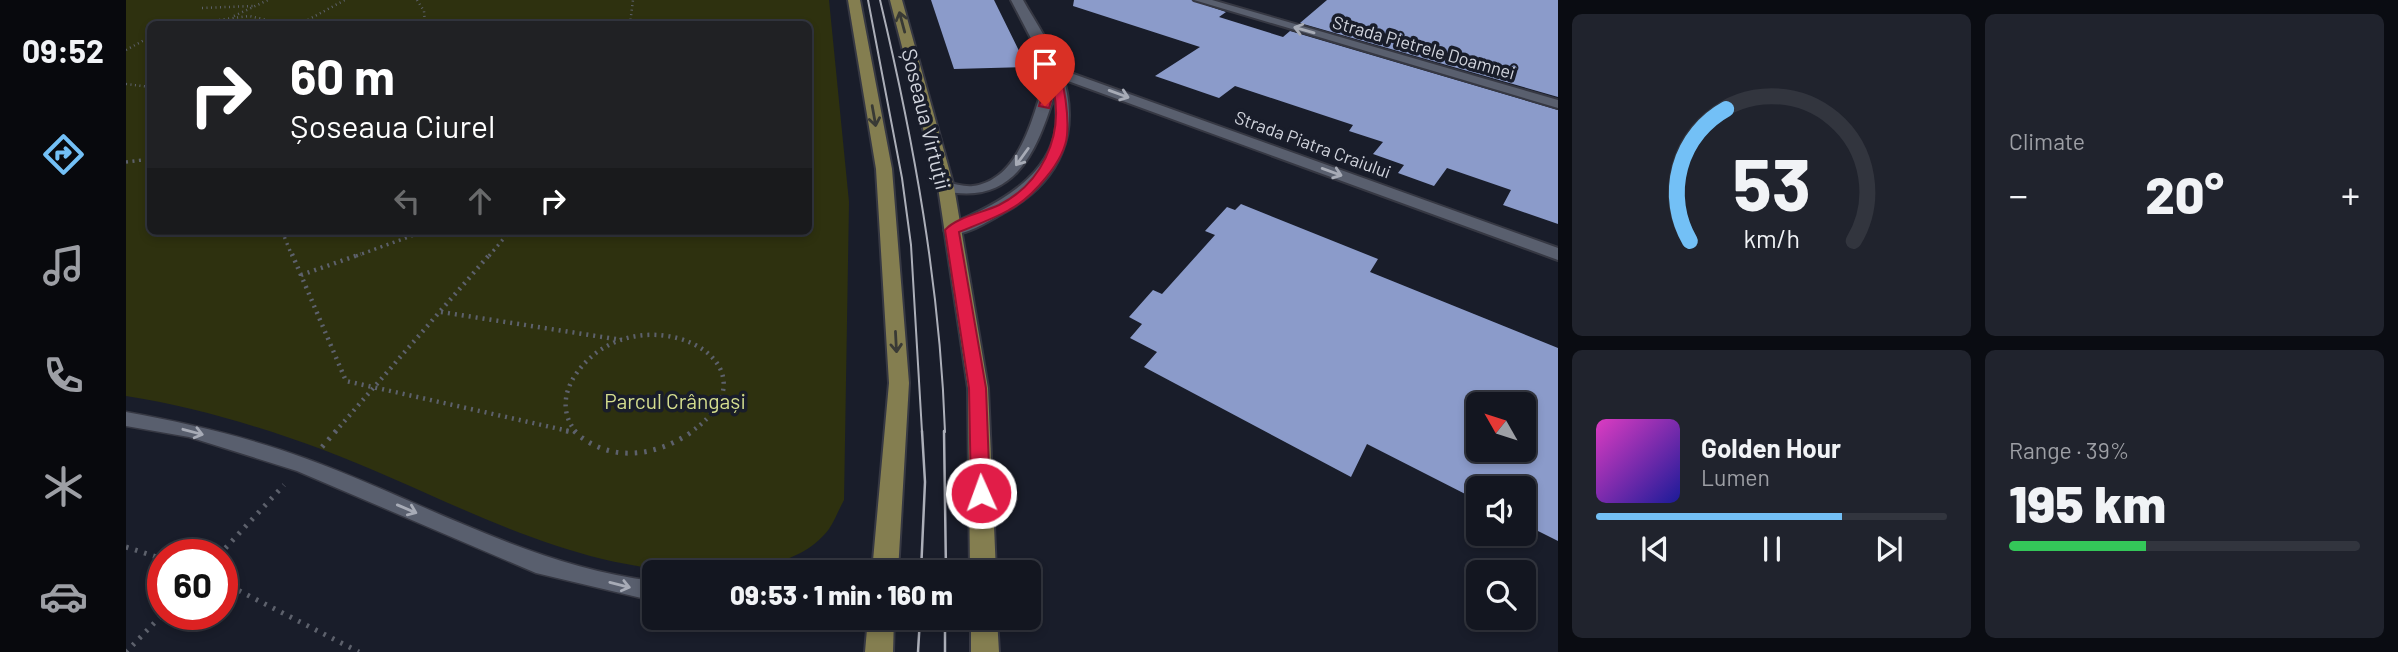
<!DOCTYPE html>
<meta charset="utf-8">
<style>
:root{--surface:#131620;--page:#20232d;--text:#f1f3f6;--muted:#9d9fa5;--line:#32353e;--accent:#73c0f6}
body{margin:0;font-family:Barlow,sans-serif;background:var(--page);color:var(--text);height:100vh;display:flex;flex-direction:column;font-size:26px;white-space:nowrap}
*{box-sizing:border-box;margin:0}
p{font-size:23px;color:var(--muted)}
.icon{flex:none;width:38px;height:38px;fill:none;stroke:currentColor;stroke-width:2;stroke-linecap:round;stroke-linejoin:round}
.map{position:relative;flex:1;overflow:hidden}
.sheet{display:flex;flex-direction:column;gap:14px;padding:14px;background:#0a0c12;width:840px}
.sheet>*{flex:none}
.top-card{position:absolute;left:21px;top:21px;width:665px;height:214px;border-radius:10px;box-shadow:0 4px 10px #0003,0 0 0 2px var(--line);background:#202124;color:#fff;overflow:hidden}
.needle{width:46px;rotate:309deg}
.buttons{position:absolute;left:1340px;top:392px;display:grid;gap:14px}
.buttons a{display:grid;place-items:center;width:70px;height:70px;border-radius:10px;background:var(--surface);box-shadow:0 4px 10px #0003,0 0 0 2px var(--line);font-size:35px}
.speed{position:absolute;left:21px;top:539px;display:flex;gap:14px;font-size:35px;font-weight:700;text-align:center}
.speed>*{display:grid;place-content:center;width:91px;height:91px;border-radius:50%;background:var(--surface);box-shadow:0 4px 10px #0003,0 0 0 2px var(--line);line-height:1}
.speed .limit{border:10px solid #d22;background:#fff;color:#111}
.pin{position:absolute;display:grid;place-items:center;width:60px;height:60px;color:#fff;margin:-72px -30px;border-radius:50% 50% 50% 0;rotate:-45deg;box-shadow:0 0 7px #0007}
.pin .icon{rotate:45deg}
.me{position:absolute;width:77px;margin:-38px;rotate:358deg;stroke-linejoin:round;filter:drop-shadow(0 0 5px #0008)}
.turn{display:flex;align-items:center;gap:24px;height:147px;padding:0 28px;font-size:32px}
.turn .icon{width:91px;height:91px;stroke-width:2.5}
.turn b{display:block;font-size:49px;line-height:60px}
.lanes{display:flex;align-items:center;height:66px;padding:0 28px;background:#0003;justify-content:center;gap:35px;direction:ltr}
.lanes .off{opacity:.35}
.big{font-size:52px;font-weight:800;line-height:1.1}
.sheet .tile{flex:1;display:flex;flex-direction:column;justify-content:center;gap:10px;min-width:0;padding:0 24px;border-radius:10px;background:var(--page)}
.sheet .dial{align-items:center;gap:0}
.dial svg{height:182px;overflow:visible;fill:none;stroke:var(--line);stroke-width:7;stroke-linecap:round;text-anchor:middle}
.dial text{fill:var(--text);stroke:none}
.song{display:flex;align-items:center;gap:21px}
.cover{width:84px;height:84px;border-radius:10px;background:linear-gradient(135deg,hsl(310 70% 55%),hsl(240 70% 35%))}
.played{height:7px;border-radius:4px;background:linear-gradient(90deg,var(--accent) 70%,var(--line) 70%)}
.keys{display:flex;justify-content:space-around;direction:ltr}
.heat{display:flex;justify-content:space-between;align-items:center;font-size:38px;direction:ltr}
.charge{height:10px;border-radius:5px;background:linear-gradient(90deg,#34c759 39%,var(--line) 0)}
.sheet .tiles{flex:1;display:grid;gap:14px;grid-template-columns:repeat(2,1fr)}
.trip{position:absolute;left:516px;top:560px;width:399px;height:70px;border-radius:10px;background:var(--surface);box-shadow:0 4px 10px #0003,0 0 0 2px var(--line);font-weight:800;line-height:70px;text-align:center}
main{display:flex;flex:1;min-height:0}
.menu{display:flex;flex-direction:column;width:126px;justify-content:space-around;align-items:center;background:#08090d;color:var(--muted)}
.menu .icon{width:49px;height:49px}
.menu .current{color:var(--accent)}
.menu b{font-size:32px;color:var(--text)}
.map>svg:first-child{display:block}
.green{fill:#2e310f;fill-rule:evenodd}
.building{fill:#8b9bca;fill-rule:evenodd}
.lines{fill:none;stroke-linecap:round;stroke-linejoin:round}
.service-casing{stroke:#363843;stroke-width:3}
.minor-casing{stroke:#363843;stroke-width:4}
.tertiary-casing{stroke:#363843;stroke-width:4}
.primary-casing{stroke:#363843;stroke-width:4}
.path-far3{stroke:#5d616c;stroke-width:2.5;stroke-dasharray:1 3.5;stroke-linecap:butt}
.path-far2{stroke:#5d616c;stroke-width:3.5;stroke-dasharray:2 4.5;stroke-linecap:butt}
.path-far1{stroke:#5d616c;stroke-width:4.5;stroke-dasharray:2 5;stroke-linecap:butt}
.path{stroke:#5d616c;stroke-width:5;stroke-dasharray:2.5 7;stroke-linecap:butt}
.service{fill:#595f6e;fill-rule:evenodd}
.minor{fill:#595f6e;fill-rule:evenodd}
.tertiary{fill:#595f6e;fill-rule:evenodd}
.primary{fill:#847e50;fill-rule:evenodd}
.tram-far1{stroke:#acafb9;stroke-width:2}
.tram{stroke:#acafb9;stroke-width:2.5}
.oneway{stroke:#393a35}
.oneway2{stroke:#a7abb6}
.route{fill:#e11d48;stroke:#92132f;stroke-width:2}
.labels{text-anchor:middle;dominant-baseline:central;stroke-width:7;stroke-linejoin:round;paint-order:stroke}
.far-street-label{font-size:18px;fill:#d1d4dd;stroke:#191d2a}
.street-label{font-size:21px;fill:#d1d4dd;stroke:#191d2a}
.park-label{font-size:21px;fill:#d4dd8e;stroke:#191d2a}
</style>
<main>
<nav class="menu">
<b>09:52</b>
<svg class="icon current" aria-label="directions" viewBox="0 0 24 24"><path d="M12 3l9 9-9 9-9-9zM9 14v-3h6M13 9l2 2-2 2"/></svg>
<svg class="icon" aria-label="music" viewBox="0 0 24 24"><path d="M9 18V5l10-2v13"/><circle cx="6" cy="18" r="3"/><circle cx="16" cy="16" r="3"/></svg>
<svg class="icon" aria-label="phone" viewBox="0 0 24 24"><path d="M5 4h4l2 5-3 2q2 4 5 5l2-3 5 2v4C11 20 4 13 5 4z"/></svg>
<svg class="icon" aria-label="climate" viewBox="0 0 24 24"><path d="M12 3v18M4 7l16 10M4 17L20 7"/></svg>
<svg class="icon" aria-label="car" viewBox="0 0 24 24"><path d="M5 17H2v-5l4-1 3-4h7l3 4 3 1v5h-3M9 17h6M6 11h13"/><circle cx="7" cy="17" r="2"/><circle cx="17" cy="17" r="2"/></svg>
</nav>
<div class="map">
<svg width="1432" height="652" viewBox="0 0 1432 652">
<rect width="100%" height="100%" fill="#191d2a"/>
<!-- green -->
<path class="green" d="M0 0H703L723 202 718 500C713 509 709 520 703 529 682 557 646 566 614 569 462 586 331 500 195 449 132 426 66 406 0 396ZM24 24H682V231H24Z"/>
<!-- building -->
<path class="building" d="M805 0H868L901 67 828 69Z
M948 0H1065L1100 12 1093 17 1157 37 1164 31 1432 110V224L1377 205 1385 190 1321 168 1308 186 1272 173 1278 165 1247 154 1257 142 1223 131 1227 125 1109 86 1093 98 1029 76 1074 47 947 6Z
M1201 0H1432V97L1174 23Z
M1115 204 1252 259 1244 272 1432 348V541L1398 524V488H1353V501L1241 444 1225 477 1018 367 1031 352 1004 338 1016 324 1003 317 1027 290 1036 294 1089 235 1079 231 1101 207 1109 210ZM1353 404H1398V450H1353Z"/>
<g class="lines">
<!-- service casing -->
<g class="service-casing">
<path id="service" d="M0 412C61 423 122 437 181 459 296 501 404 566 528 581V601L410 573 171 471 63 437 0 426Z"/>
</g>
<!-- minor casing -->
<g class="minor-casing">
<path id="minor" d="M1068 0H1086L1432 100V108Z
M928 67 1432 248V260L923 74V68Z"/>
</g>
<!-- tertiary casing -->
<g class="tertiary-casing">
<path id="tertiary" d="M885 0H897C910 23 926 46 935 71 956 131 935 181 879 212 864 220 838 238 820 234L818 230 820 226C875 204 945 168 928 96 910 155 886 208 814 190L812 187 820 182C829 184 839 187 847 186 897 179 908 109 922 71Z"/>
</g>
<!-- primary casing -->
<g class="primary-casing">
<path id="primary" d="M722 0H734L766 169 783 383 772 572H746L763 383 750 169Z
M764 0H776L828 187 862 388 870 572H844L842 388 812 187Z
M742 618H768L767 652H739Z
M845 618H871L873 652H845Z"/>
</g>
<!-- path-far3 -->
<path class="path-far3" d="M291 0 298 11 299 24
M76 8 127 6
M108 16 142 0
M62 24 123 16 158 24
M174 24 219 0
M504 24 507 0
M0 50 24 37
M0 84 24 87"/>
<!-- path-far2 -->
<path class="path-far2" d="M0 162 24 159
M156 231 166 256
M230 256 299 231
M363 256 384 231"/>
<!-- path-far1 -->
<path class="path-far1" d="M166 254 220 381 447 432
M175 275 235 254
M315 312 496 340
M209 432 364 254
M450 432C436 415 437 395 448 377 506 286 666 360 565 432"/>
<!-- path -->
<path class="path" d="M440 431 447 432
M448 431C483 464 530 457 567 431
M196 447 210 431
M0 547 37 559
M93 555 158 485
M96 582 233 652
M0 652 37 614"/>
<!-- service -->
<use href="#service" class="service"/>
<!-- minor -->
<use href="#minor" class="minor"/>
<!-- tertiary -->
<use href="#tertiary" class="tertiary"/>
<!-- primary -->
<use href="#primary" class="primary"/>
<!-- tram-far1 -->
<path class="tram-far1" d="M742 0 776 178 785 245 796 432
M754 0C788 142 814 286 819 432"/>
<!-- tram -->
<path class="tram" d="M818 431 820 572
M795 572 799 482 796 431
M819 618V652
M792 652 794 618"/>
</g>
<!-- one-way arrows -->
<defs><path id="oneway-shaft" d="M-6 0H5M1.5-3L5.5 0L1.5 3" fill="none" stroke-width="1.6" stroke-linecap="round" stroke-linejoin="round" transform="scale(1.75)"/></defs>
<g class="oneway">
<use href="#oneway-shaft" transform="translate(776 22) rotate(-105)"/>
<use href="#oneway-shaft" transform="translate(748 116) rotate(80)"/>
<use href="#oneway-shaft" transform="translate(770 342) rotate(87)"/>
</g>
<g class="oneway2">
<use href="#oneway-shaft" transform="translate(1178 30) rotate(-164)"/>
<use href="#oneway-shaft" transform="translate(993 94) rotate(20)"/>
<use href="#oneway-shaft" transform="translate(896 157) rotate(126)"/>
<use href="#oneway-shaft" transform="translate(1206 172) rotate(20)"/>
<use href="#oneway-shaft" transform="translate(67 432) rotate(15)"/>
<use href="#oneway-shaft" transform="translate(281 509) rotate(23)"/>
<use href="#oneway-shaft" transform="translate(494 585) rotate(14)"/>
</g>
<!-- route -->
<path class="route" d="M925 68 934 71C939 92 943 113 941 135 939 161 906 198 883 210 867 219 850 225 833 232L860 388 864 493 862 499 855 502 848 499 845 493 843 388 819 230C831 217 856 213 873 205 915 184 937 138 928 92L923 108 913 106Z"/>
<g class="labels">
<!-- far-street labels -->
<g class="far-street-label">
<text transform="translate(1298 47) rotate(16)">Strada Pietrele Doamnei</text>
<text transform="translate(1187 144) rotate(20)">Strada Piatra Craiului</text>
</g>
<!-- street labels -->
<g class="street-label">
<text transform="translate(801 119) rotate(76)">Șoseaua Virtuții</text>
</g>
<!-- park labels -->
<g class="park-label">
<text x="549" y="400">Parcul Crângași</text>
</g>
</g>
</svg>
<div class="buttons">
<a><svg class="needle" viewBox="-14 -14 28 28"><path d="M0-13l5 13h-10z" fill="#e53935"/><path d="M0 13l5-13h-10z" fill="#9d9fa5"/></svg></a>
<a><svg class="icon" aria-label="sound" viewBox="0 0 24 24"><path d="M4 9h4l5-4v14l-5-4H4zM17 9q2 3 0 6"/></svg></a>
<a><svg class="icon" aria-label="search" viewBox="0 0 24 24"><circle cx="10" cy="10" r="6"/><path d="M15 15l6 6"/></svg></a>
</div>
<div class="speed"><div class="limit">60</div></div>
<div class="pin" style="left:919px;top:106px;background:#d93025"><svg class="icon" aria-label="arrive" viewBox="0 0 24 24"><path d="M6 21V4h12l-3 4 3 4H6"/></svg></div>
<svg class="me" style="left:855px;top:493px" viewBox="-20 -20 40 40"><circle r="17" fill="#e11d48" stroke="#fff" stroke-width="3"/><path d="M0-11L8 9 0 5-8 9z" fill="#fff"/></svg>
<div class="trip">09:53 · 1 min · 160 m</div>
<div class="top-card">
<div class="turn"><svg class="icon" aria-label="right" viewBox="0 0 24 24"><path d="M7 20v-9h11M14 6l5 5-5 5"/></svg><div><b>60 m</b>Șoseaua Ciurel</div></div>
<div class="lanes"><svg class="icon off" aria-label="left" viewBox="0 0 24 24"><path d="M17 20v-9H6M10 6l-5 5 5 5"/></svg><svg class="icon off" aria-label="ahead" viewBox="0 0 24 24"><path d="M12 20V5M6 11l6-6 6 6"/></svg><svg class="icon" aria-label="right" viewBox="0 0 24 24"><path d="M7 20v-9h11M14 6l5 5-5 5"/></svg></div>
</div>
</div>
<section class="sheet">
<div class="tiles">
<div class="tile dial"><svg viewBox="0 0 100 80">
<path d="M14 69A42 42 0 1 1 86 69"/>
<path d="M14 69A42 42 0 0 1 30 11" stroke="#73c0f6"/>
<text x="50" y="56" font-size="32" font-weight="700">53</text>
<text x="50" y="72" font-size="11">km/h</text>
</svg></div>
<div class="tile"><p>Climate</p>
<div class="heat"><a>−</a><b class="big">20°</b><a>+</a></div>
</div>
<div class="tile">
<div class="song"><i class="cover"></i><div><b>Golden Hour</b><p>Lumen</p></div></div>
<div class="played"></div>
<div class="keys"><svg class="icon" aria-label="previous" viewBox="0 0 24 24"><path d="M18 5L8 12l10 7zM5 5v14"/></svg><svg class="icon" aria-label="pause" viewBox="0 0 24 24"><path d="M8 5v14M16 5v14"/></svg><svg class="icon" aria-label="next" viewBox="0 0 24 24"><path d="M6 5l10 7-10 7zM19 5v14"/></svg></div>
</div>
<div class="tile"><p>Range · 39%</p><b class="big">195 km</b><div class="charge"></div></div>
</div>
</section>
</main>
